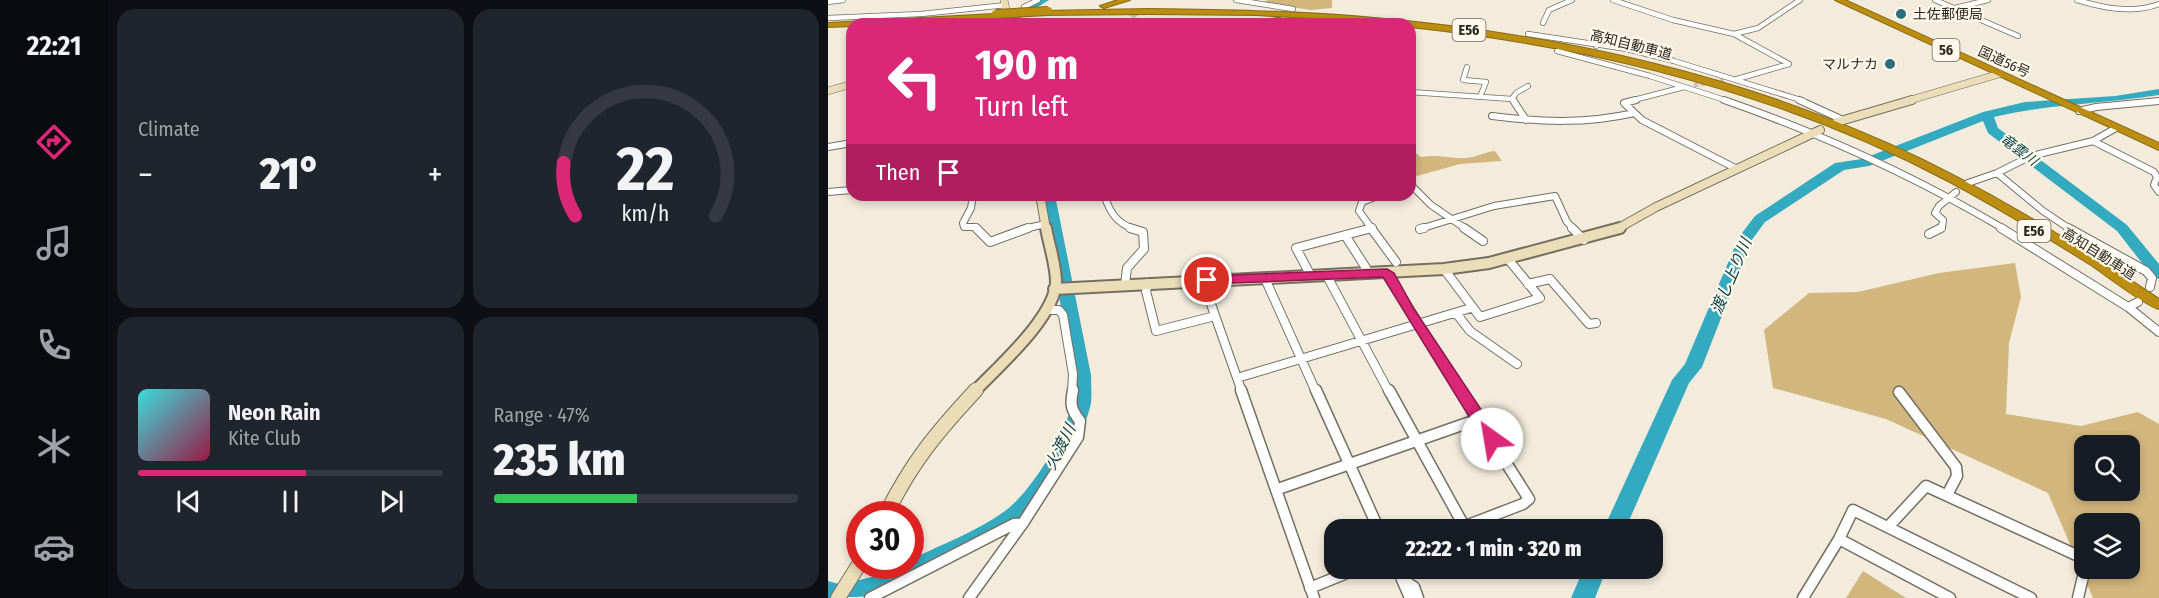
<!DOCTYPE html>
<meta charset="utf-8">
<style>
:root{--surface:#171b24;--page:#20242c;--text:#f1f3f6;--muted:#9ea1a6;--line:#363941;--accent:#db2777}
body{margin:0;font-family:"Fira Sans Condensed","Noto Sans JP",sans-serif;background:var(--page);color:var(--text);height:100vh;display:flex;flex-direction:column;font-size:22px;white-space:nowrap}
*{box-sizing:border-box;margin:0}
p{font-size:20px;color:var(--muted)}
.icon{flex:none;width:33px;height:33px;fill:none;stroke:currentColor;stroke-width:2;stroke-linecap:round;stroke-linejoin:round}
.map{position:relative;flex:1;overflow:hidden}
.panel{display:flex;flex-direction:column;gap:9px;padding:9px;background:#0d0f14;width:720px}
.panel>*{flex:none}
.banner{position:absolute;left:18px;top:18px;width:570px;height:183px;border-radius:18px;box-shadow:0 3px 9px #0003;background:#db2777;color:#fff;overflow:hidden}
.fabs{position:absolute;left:1246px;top:435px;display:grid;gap:12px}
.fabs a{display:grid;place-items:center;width:66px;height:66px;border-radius:12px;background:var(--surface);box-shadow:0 3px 9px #0003;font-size:30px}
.speed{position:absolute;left:18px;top:501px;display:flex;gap:12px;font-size:30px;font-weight:700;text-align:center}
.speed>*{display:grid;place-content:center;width:78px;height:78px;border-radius:50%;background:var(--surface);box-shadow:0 3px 9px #0003;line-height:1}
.speed .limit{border:9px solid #d22;background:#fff;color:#111}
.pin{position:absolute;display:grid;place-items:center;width:51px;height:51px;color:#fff;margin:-26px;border:3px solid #fff;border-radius:50%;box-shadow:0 2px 6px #0007}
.me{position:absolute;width:66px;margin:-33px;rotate:328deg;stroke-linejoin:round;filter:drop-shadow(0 0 4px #0008)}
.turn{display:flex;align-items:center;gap:21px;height:126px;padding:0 30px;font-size:27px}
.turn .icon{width:78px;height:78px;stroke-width:2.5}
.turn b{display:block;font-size:42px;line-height:51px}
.then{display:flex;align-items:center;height:57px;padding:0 30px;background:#0003;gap:12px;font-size:22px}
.big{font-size:45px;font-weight:800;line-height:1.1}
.panel .tile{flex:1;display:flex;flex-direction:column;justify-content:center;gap:9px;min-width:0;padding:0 21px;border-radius:18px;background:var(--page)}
.panel .dial{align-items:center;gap:0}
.dial svg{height:156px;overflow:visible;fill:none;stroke:var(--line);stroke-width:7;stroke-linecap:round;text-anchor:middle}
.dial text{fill:var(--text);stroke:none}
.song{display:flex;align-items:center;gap:18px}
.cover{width:72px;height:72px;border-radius:9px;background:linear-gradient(135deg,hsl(180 70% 55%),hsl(340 70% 35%))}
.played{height:6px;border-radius:3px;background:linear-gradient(90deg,var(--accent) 55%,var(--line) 55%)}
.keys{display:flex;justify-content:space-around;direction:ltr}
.heat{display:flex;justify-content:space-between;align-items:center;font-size:33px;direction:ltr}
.charge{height:9px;border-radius:4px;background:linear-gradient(90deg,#34c759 47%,var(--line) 0)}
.panel .tiles{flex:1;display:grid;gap:9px;grid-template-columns:repeat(2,1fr)}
.trip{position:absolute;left:496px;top:519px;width:339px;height:60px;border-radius:18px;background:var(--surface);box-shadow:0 3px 9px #0003;font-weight:800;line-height:60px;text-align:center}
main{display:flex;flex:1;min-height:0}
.tab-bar{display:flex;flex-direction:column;width:108px;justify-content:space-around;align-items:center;background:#090b0e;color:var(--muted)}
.tab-bar .icon{width:42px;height:42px}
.tab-bar .on{color:var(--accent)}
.tab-bar b{font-size:27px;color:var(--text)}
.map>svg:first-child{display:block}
.green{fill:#d1b67d;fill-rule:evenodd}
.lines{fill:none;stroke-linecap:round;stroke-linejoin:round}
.river{fill:#34aac1;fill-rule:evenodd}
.street-tunnel{stroke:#cbc4b7;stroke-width:4.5;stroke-dasharray:4.5 2;stroke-linecap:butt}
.highway-tunnel{stroke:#cbc4b7;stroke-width:8;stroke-dasharray:8 4.5;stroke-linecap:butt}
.street-far3-casing{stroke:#756f61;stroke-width:6}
.street-far2-casing{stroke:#756f61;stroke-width:8}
.street-far1-casing{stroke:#756f61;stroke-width:10}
.street-casing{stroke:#756f61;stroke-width:13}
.secondary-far3-casing{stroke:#756f61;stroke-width:8}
.secondary-far2-casing{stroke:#756f61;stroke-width:10}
.secondary-far1-casing{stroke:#756f61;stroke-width:14}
.secondary-casing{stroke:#756f61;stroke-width:16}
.highway-casing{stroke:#886a17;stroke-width:2}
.street-far3{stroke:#fff;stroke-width:4.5}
.street-far2{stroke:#fff;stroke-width:6}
.street-far1{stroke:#fff;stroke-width:8}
.street{stroke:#fff;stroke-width:10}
.secondary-far3{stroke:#ebddb8;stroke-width:7}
.secondary-far2{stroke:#ebddb8;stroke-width:8}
.secondary-far1{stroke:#ebddb8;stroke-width:10}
.secondary{stroke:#ebddb8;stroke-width:14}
.highway{fill:#bb8e11;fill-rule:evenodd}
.highway-bridge-casing{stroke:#886a17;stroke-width:10;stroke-linecap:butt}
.highway-bridge{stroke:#bb8e11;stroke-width:8}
.route{fill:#db2777;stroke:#8e194d;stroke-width:1.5}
.poi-dot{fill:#2a6f7e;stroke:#fff9ec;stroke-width:2}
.labels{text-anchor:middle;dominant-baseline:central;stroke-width:4.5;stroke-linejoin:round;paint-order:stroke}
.far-poi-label{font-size:14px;fill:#292721;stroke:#fff9ec;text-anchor:start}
.shield{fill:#fff9ec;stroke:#69665e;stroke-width:1.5}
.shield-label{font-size:14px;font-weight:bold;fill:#292721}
.far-street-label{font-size:14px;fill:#292721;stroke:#fff9ec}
.far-water-label{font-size:14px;font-style:italic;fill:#023943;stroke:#fff9ec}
.water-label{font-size:16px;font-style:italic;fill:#023943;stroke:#fff9ec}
</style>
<main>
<nav class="tab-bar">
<b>22:21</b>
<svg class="icon on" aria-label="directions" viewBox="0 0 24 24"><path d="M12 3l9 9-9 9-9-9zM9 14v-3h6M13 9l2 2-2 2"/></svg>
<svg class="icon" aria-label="music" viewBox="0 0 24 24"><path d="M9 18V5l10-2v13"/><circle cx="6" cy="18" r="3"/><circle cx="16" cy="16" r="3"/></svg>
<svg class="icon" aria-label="phone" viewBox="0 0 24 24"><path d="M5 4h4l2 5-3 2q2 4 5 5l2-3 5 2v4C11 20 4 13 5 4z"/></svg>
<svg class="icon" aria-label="climate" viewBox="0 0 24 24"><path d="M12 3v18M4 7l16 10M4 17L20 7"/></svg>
<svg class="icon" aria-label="car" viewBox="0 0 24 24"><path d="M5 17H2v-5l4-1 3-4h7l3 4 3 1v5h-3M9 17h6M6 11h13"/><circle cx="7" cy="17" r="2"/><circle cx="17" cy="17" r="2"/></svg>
</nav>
<section class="panel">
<div class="tiles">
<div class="tile"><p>Climate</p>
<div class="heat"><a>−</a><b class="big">21°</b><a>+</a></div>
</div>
<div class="tile dial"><svg viewBox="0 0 100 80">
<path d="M14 69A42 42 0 1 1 86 69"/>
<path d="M14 69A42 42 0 0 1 8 42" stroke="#db2777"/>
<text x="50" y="56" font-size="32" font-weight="700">22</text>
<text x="50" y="72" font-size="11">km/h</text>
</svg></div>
<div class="tile">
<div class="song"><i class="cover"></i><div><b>Neon Rain</b><p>Kite Club</p></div></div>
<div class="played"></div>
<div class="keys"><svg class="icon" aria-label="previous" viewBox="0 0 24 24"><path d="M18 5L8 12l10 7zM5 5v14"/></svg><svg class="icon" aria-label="pause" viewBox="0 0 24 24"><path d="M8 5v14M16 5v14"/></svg><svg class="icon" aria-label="next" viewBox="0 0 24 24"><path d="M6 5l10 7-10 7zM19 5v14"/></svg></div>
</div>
<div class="tile"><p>Range · 47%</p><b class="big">235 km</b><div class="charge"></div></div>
</div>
</section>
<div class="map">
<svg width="1331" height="598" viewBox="0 0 1331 598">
<rect width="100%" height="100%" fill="#f3ebdc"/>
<!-- green -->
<path class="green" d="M440 0H504V8L483 10 433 3Z
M667 151 674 161 632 164 582 178V155L588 153 593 157C609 154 622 159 638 158 649 157 656 152 667 151Z
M1187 263 1193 297 1181 343 1178 414 1253 426 1310 412 1331 424V598H1265L1220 493 1058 419 945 388 936 330 981 293 1030 292 1111 273ZM1257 446H1302V490H1257ZM1257 524H1302V568H1257Z
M1035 571 1078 598H1018Z"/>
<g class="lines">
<!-- river -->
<path class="river" d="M209 0H221L187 21 179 19Z
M1331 89V95C1276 104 1220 104 1166 117L1170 128 1299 225 1331 264V279L1325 277 1289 231 1160 133 1155 121 1041 166 1016 170 937 222 923 241 874 367 861 383 797 530H775L844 380 857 364 911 237 927 216 1007 163 1034 159 1155 112 1197 102 1287 96Z
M213 195H227L263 375C263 384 264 394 263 403 257 435 217 505 191 524 165 544 134 556 106 570 78 584 51 598 20 597L16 590 20 583 47 576 71 566H82V560C114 544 148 532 177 511 204 491 237 436 244 403 245 394 244 384 245 375Z
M756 568H779L767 598H743Z
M0 581 11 584 15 591 12 598H0Z"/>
<!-- street-tunnel -->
<path class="street-tunnel" d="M866 85 896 81"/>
<!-- highway-tunnel -->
<path class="highway-tunnel" d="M303 17 310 9"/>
<!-- street-far3 casing -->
<g class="street-far3-casing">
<path id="street-far3" d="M408 0 465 9
M785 0 845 20 906 34 961 64 909 79
M1107 0 1190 36
M1249 0C1276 8 1304 14 1331 4
M0 2 15 0
M196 7 210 0
M1127 8 1160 0
M0 18 93 14 178 5
M715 23 721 10 744 0
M700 34 799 49 846 61 976 101
M906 34 930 28 972 0
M768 46 775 37 773 34
M729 51 822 76 900 101
M639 67 635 80 658 82 652 97
M582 92 684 99
M686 101 684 99 688 93 700 86
M802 101 856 87
M1328 101H1331"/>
</g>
<!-- street-far2 casing -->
<g class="street-far2-casing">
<path id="street-far2" d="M685 100 698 120
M808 100 796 103 814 120 907 168
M896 100C994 134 1086 176 1176 229
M971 100 1015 120
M1251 111 1268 107 1331 101
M664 116C712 122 759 124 806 113
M1265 141 1326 172 1329 177 1326 185 1331 192
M0 147 24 143
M1169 173 1215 211 1242 229
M1140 183 1169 173 1203 156 1265 141 1288 128
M582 184 603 205 638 229
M0 192 24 190
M145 195 143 208 135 223 136 227H147L149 229
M276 195C282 212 288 223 306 229
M196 229 217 224
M539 229 544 228
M544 229 531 211 534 202 552 195
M592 229 666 206 727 196 739 222 746 229
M1110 229 1114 227 1115 220 1107 213 1111 206 1128 192"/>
</g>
<!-- street-far1 casing -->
<g class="street-far1-casing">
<path id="street-far1" d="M148 228 162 242 200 228
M543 228 568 262
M636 228 655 241
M744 228 756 240
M1173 228 1300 307
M1240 228 1318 271 1324 278 1322 287
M592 229 596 228
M1101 234 1113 228
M517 235 538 268
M616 269 652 317 712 298 680 259
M559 273 633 392
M483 276 468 248 544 228
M499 276 561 392
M440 277 439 283 488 392
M379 280 378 290 414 392
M320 283 318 291 328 331 387 316
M700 284 722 279 761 324 768 323
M297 285 299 268 316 249 315 232 302 228
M1310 302 1300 307 1331 332
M219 310H231L235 315 245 374 244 392
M628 313 642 331 689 364
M409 378 643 308"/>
</g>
<!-- street casing -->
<g class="street-casing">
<path id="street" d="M413 390 486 598
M488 390 551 530
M561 390 636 526
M1071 392 1128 467 1129 476 1119 495
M450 489 651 419
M1060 527 1098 486 1257 559
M627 530 695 504 701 499 632 390
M1011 539 1025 510 1203 598
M569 568 582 598
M575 580 586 587 590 598
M482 588 531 568
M42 598 186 524 195 523
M141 598 195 523 250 437 252 421C243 410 242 404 245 390
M975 598 1011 539 1122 598
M1250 598 1257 568"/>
</g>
<!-- secondary-far3 casing -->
<g class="secondary-far3-casing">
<path id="secondary-far3" d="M176 0 181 24
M0 91 24 84
M1079 101 1171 74"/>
</g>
<!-- secondary-far2 casing -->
<g class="secondary-far2-casing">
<path id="secondary-far2" d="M1009 122 1084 100
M212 195 218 229
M789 229 828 207 992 130"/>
</g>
<!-- secondary-far1 casing -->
<g class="secondary-far1-casing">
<path id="secondary-far1" d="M226 289 616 269 661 263 792 228
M146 392C170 367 227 317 228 282 228 265 221 245 218 228"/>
</g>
<!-- secondary casing -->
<g class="secondary-casing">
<path id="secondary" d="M58 514C84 462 108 433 148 390
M10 598 32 563"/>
</g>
<!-- highway casing -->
<g class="highway-casing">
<path id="highway" d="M290 0H302L276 8 272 6Z
M1007 0H1017L1331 143V150Z
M321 9C393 10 465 11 536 17 715 32 896 70 1061 144 1156 187 1244 241 1331 299V309C1316 305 1278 275 1263 265 1217 236 1170 208 1122 182 955 94 770 47 582 27V24L429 15 321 14 214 15 210 13 214 11Z
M166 14 170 16 169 18 24 24V26L0 27V23Z
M451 18 455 20 454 22 409 24 413 22Z"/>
</g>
<!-- street-far3 -->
<use href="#street-far3" class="street-far3"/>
<!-- street-far2 -->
<use href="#street-far2" class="street-far2"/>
<!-- street-far1 -->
<use href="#street-far1" class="street-far1"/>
<!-- street -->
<use href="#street" class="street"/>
<!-- secondary-far3 -->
<use href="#secondary-far3" class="secondary-far3"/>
<!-- secondary-far2 -->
<use href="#secondary-far2" class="secondary-far2"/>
<!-- secondary-far1 -->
<use href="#secondary-far1" class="secondary-far1"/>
<!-- secondary -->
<use href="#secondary" class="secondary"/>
<!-- highway -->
<use href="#highway" class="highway"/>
<!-- highway-bridge casing -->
<g class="highway-bridge-casing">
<path id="highway-bridge" d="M168 14 220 11"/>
</g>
<!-- highway-bridge -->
<use href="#highway-bridge" class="highway-bridge"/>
</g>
<!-- route -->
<path class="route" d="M559 269 566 273 586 309 670 435 672 439 670 444 664 445 658 444 555 277 379 284 372 280 379 276Z"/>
<!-- markers -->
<g class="poi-dot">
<circle cx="1073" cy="14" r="6"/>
<circle cx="1062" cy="64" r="6"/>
</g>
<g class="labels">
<!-- far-poi labels -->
<g class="far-poi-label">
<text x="1085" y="14">土佐郵便局</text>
<text x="1050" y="64" text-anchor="end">マルナカ</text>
</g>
<!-- shield labels -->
<g class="shield">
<rect x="624.5" y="19" width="33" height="22" rx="4.5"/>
<rect x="1104.5" y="39" width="27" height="22" rx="4.5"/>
<rect x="1189.5" y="220" width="33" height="22" rx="4.5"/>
</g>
<g class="shield-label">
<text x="641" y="30">E56</text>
<text x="1118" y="50">56</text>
<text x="1206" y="231">E56</text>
</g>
<!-- far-street labels -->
<g class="far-street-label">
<text transform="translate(803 45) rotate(14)">高知自動車道</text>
<text transform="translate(1176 62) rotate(25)">国道56号</text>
<text transform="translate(1271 254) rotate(32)">高知自動車道</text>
</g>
<!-- far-water labels -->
<g class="far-water-label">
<text transform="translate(1191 150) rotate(37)">竜雲川</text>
</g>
<!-- water labels -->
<g class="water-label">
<text transform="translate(903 276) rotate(-67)">渡し上り川</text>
<text transform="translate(232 447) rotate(-63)">火渡川</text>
</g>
</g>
</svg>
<div class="fabs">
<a><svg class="icon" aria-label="search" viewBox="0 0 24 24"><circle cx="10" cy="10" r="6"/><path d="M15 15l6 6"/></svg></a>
<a><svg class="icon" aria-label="layers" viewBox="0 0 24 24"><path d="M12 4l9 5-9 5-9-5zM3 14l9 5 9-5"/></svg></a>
</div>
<div class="speed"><div class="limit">30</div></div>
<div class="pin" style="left:379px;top:280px;background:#d93025"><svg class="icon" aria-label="arrive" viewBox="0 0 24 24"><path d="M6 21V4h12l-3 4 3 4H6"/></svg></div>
<svg class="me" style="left:664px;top:439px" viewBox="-20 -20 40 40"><circle r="19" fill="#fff"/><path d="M0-13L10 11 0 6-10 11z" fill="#db2777"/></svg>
<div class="trip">22:22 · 1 min · 320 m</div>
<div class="banner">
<div class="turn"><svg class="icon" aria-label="left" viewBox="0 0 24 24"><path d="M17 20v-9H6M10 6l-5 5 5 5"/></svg><div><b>190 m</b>Turn left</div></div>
<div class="then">Then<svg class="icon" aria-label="arrive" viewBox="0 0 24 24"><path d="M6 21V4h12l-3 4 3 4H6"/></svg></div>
</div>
</div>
</main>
